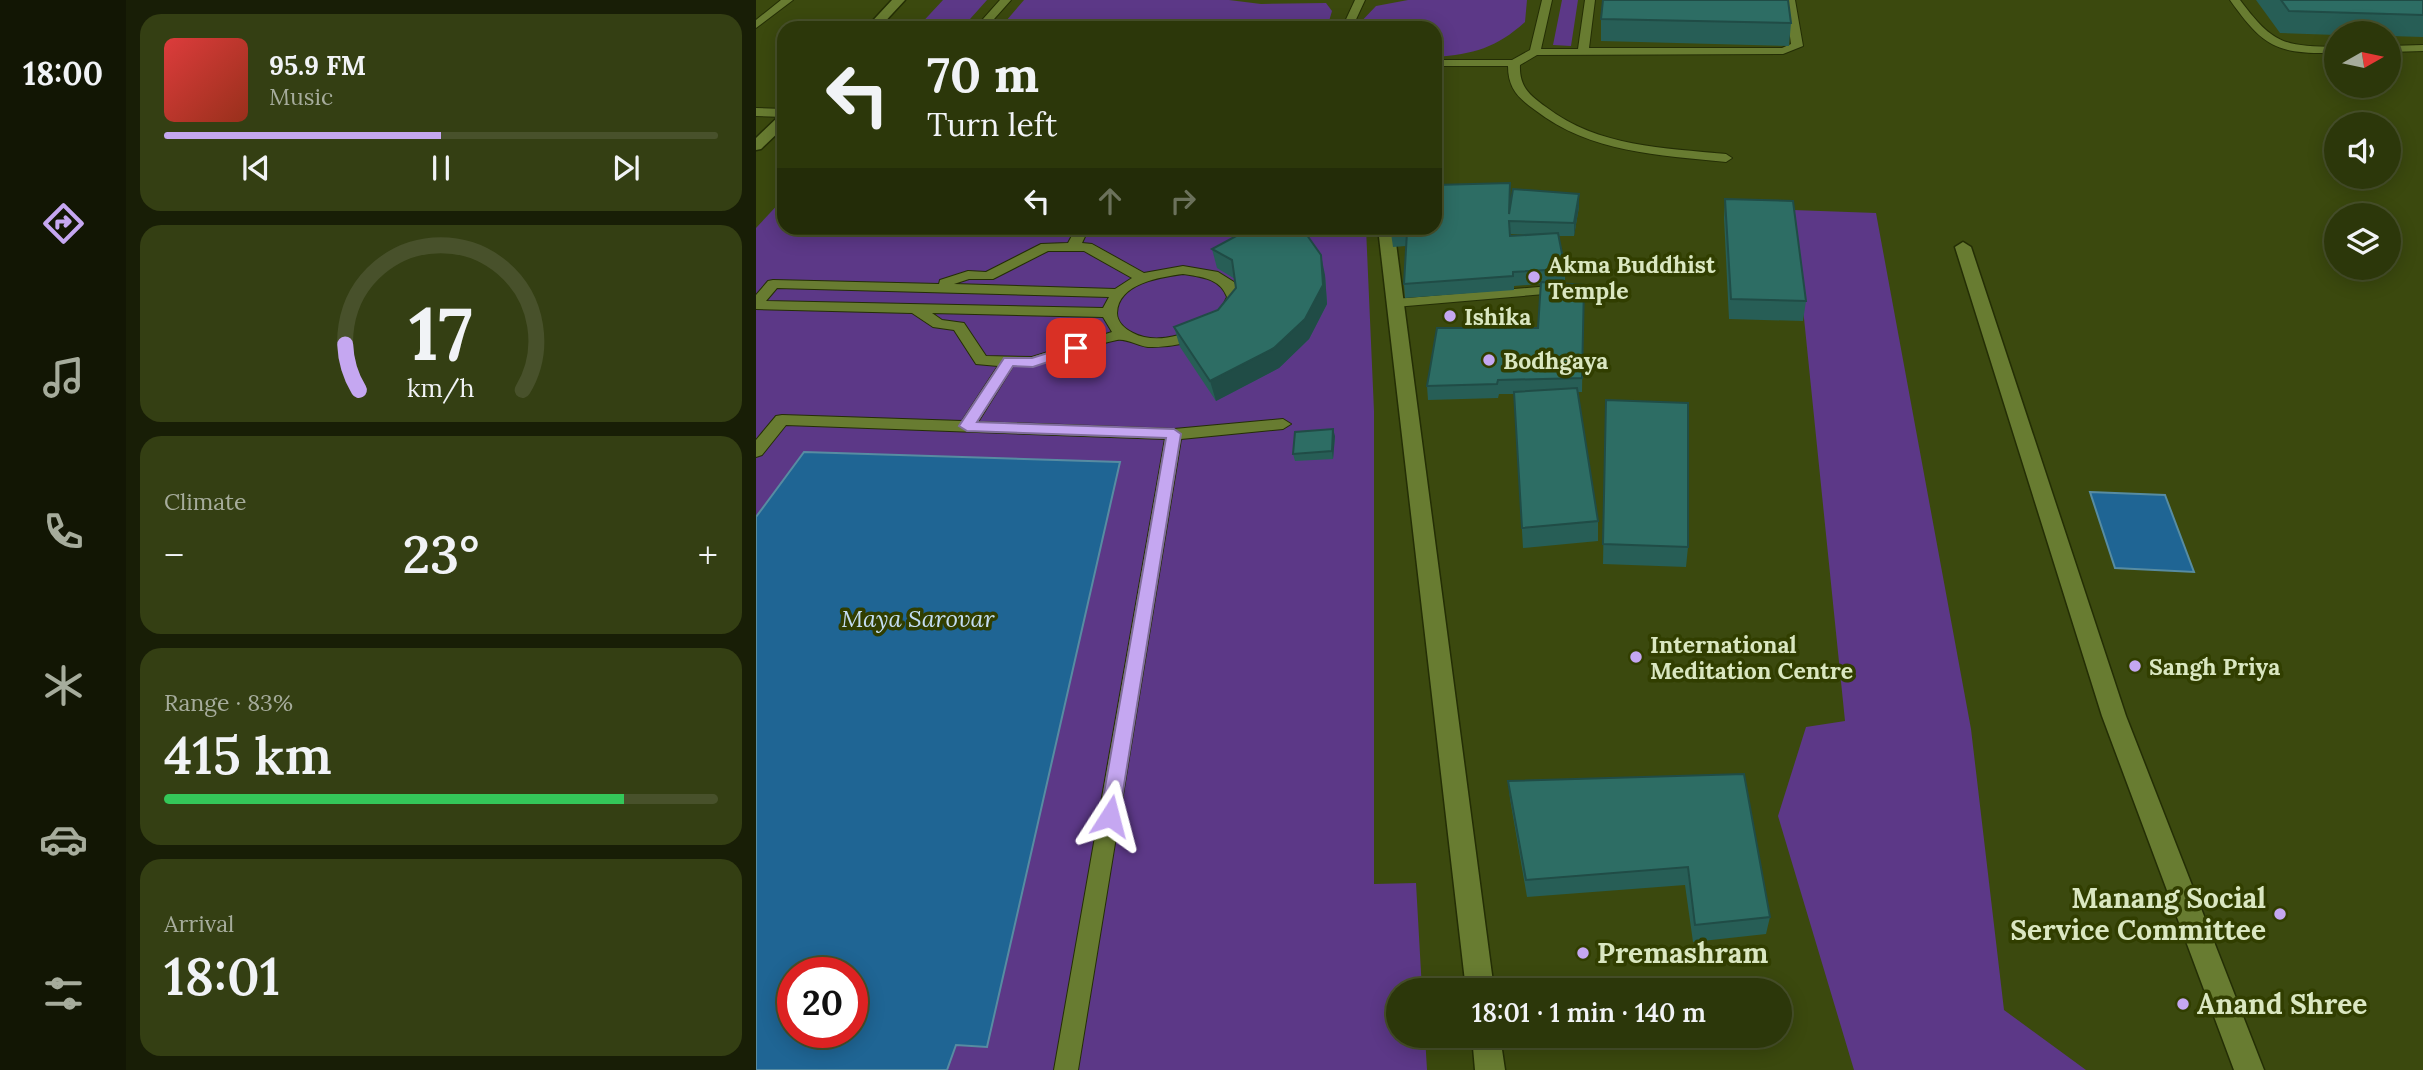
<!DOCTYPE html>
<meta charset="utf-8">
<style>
:root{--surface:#2c370a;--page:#343f13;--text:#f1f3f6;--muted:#a6ac9c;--line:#48512b;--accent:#c5a7f1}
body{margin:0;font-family:Lora,serif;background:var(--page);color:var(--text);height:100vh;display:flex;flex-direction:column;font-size:26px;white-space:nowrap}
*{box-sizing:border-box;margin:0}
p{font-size:23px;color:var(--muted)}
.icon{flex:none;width:38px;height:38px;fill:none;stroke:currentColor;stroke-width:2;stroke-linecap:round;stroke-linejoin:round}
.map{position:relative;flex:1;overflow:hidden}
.side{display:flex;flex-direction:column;gap:14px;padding:14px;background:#181e06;width:630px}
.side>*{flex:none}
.top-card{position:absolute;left:21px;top:21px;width:665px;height:214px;border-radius:21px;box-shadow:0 4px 18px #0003,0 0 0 2px var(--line);background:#2c370a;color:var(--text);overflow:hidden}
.needle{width:46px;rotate:81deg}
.tools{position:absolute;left:1568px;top:21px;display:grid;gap:14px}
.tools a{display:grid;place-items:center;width:77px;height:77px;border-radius:50%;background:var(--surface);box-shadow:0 4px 18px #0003,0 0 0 2px var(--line);font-size:35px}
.speed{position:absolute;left:21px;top:957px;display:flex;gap:14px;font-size:35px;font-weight:700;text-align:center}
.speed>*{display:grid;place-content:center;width:91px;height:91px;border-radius:50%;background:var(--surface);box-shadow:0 4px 18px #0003,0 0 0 2px var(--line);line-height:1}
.speed .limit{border:10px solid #d22;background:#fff;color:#111}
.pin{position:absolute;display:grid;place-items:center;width:60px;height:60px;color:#fff;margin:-30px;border-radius:14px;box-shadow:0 4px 10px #0006}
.me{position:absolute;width:77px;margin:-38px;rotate:9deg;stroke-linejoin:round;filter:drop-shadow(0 0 5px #0008)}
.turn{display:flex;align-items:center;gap:24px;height:147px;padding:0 35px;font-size:32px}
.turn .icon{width:91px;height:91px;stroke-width:2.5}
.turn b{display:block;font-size:49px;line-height:60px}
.lanes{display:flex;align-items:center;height:66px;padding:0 35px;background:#0003;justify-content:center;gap:35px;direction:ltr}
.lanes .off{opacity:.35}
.big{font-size:52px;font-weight:600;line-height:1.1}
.side .card{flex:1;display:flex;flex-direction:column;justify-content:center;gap:10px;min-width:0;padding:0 24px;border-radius:21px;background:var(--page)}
.side .dial{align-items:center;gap:0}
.dial svg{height:182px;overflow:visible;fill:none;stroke:var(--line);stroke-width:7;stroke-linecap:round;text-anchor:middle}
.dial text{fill:var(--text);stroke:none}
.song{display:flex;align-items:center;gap:21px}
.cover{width:84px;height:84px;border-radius:10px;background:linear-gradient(135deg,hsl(0 70% 55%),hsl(10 70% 35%))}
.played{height:7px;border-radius:4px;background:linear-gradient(90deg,var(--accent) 50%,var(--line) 50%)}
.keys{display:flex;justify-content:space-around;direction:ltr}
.heat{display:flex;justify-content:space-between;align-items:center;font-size:38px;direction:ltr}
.charge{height:10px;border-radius:5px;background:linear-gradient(90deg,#34c759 83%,var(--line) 0)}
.trip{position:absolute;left:630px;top:978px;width:406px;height:70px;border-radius:35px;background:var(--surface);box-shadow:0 4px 18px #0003,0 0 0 2px var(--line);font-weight:600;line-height:70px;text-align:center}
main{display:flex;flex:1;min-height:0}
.tab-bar{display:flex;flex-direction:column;width:126px;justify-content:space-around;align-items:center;background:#121604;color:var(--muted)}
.tab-bar .icon{width:49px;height:49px}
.tab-bar .selected{color:var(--accent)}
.tab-bar b{font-size:32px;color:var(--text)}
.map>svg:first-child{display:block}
.green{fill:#5c3887;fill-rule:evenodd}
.water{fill:#1f6594;stroke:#578ca2;stroke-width:2;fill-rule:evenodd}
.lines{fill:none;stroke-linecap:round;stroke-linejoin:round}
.service-casing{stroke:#242e05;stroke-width:2}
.minor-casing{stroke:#242e05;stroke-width:3}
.tertiary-casing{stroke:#242e05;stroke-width:3}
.service{fill:#687c31;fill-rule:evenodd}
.minor{fill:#687c31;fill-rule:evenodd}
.tertiary{fill:#687c31;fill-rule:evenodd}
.wall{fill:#275e56;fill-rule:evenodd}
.shaded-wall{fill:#204c46}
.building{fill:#2d6d64;stroke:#204c46;stroke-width:2}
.route{fill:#c5a7f1;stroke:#806d9d;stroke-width:2}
.poi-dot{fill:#c5a7f1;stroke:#313e00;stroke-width:2.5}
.labels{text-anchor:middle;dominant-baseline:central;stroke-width:7;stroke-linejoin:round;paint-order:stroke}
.poi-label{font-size:23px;font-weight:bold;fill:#dae7c1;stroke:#313e00;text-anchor:start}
.water-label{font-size:24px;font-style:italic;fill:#c4ddf2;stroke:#313e00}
.near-poi-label{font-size:28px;font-weight:bold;fill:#dae7c1;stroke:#313e00;text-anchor:start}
</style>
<main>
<nav class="tab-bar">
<b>18:00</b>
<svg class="icon selected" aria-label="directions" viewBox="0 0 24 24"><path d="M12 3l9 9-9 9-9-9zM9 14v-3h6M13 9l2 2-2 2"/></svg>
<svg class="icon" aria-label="music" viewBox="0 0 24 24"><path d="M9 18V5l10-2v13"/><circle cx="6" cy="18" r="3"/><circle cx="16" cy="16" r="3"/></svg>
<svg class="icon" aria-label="phone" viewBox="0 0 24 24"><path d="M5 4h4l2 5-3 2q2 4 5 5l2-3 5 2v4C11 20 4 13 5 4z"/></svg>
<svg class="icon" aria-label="climate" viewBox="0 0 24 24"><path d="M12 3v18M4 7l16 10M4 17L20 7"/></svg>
<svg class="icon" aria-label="car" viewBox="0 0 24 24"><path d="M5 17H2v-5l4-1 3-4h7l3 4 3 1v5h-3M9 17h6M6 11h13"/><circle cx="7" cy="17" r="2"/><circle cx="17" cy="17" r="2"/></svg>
<svg class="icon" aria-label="filters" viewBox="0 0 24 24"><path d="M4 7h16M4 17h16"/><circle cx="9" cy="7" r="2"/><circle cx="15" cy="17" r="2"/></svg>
</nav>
<section class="side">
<div class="card">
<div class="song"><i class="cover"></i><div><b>95.9 FM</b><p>Music</p></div></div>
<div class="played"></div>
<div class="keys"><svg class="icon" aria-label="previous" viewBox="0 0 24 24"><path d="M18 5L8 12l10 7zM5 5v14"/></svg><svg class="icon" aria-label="pause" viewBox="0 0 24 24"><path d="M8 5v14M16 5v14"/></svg><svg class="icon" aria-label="next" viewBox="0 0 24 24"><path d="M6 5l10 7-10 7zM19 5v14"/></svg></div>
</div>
<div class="card dial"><svg viewBox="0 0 100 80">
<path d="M14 69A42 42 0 1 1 86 69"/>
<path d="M14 69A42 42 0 0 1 8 49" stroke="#c5a7f1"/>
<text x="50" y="56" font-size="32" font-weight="700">17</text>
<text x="50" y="72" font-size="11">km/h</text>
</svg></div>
<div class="card"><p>Climate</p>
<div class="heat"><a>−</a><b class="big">23°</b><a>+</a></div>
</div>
<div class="card"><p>Range · 83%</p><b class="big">415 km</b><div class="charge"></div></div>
<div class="card"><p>Arrival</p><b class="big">18:01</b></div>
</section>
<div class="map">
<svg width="1667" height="1070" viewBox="0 0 1667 1070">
<rect width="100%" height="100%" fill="#3b490e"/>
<!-- green -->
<path class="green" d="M187 0H231L206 28H161Z
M268 0H473L505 4 570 3 576 11 571 28H244Z
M652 0H771L769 22C740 48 718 54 679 57V28L600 27 620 6Z
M806 0H822L815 46 797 45Z
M28 198V228H610L618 411V884L660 883 666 990H642V1036H669L671 1070H0V228ZM37 973H96V1032H37Z
M1037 210 1120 213 1215 729 1248 1010 1330 1070H1098L1022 816 1050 727 1089 721Z"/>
<!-- water -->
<path class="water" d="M48 452 364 462 231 1047 200 1045 191 1070H0V517ZM37 973H96V1032H37Z
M1334 492 1409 495 1438 572 1359 568Z"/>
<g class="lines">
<!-- service casing -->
<g class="service-casing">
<path id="service" d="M25 0H37L0 28V20Z
M244 0H255L230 28H219Z
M599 0H609L596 28H586Z
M786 0H796L785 49H822L829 0H839L833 48H1026L1035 44 1029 0H1039L1047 46 1027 54 781 55 764 65C763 86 773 95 790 107 842 147 908 148 970 154L976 158 970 162C903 155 834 153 779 110 762 98 752 88 752 66H679V60H756L774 50Z
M1474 0H1484C1517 44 1527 46 1580 47V53C1521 54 1508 48 1474 0Z
M1667 45V51L1633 52V46Z
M0 108 28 109V117L0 116Z
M320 228H333L326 243 336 244 388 273 427 266 462 272 478 282 485 297C471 334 429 348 392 347 382 346 370 338 361 340 325 347 294 367 257 366L222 422 418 429 527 419 535 424 527 429 425 439 322 1070H298L409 439 30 425 6 455 0 457V440L20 416 26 415 206 421 242 366 220 364 198 330 177 327 156 313 0 309V295L12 281 17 280 183 284 184 280 212 271 230 272 285 244 312 243ZM292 251H328L376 278 359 289 198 284 213 279H237ZM427 274C445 277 464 278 471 297 459 327 407 349 377 333 369 329 361 322 361 313 362 283 405 277 427 274ZM21 288 353 297 347 308 10 301ZM176 313 347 317 356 332 276 357 230 356 208 323 186 320Z
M807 285 814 289 812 292 639 307 632 303 639 299Z"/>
</g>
<!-- minor casing -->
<g class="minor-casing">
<path id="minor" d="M622 228H638L738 990H710Z
M1207 242 1215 247 1370 716 1508 1070H1478L1346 716 1199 247Z
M716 1036H744L749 1070H719Z"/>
</g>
<!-- tertiary casing -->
<g class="tertiary-casing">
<path id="tertiary" d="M136 0H149L123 28H110Z
M28 115V127L5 149 0 150V138L23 116Z"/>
</g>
<!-- service -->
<use href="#service" class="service"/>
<!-- minor -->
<use href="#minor" class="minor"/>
<!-- tertiary -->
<use href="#tertiary" class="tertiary"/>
</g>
<!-- wall -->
<path class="wall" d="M1500 0H1667V37L1633 36V33H1580V35L1524 33Z
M845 19 1035 23 1033 46 845 41Z
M823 194V207L818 236H803L809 269V282L797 283 828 285 826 392H822L842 521V541L767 548 758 394H743L742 398 672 400 671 386 782 328 785 284 758 286V290L649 298 648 284 650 246 637 247 635 233 754 197V205ZM754 234 775 235 754 236Z
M969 199 1050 301 1047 321 973 319 968 218Z
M456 249 569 275 571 304 553 339 523 368 460 401 424 347 418 327 462 310 480 288 479 279 461 268Z
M850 400 932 547 930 567 847 564Z
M579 436 577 459 539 461 537 454Z
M988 774 1014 917 1010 934 937 942 929 885 771 897 754 799 752 781Z"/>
<!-- shaded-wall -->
<path class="shaded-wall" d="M823 194V207L818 236V223Z
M565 255 569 275 571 304 553 339 523 368 460 401 454 381Z
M577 429 579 436 577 459 576 451Z"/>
<!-- building -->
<path class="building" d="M847 0H1032L1035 23 845 19Z
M1525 0H1667V15L1533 11Z
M754 183 753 214 757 189 823 194 818 223 753 221 754 236 802 233 809 269 757 272V276L648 284 651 232 635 233 637 228H679V185Z
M969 199 1037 201 1050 301 975 299Z
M495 228H544L548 231 565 255 567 285 549 319 518 348 454 381 418 327 462 310 480 288 476 260 456 249Z
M785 282 828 285 826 378 742 380 741 384 671 386 681 328H782Z
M821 388 842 521 766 528 758 392Z
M850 400 932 403V547L847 544Z
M577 429 576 451 537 454 539 432Z
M988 774 1014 917 939 925 932 867 770 880 752 781Z"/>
<!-- route -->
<path class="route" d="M320 344 325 345V351L277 367 257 366 221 422 418 429 425 434 363 816 361 822 354 825 347 822 344 816 410 438 211 431 203 426 248 358H276Z"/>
<!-- markers -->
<g class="poi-dot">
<circle cx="778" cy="277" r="7"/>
<circle cx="694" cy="316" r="7"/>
<circle cx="733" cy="360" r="7"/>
<circle cx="880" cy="657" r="7"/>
<circle cx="1379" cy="666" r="7"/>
<circle cx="1524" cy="914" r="7"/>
<circle cx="827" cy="953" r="7"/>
<circle cx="1427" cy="1004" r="7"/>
</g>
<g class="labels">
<!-- poi labels -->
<g class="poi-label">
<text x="792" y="264">Akma Buddhist<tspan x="792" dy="26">Temple</tspan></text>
<text x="708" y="316">Ishika</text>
<text x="747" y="360">Bodhgaya</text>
<text x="894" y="644">International<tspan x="894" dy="26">Meditation Centre</tspan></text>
<text x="1393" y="666">Sangh Priya</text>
</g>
<!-- water labels -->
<g class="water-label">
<text x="162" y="618">Maya Sarovar</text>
</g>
<!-- near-poi labels -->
<g class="near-poi-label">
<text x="1510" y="898" text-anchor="end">Manang Social<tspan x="1510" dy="32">Service Committee</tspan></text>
<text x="841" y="953">Premashram</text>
<text x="1441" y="1004">Anand Shree</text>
</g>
</g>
</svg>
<div class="tools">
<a><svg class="needle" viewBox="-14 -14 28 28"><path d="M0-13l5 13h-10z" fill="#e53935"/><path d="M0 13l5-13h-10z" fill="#a6ac9c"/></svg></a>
<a><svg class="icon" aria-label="sound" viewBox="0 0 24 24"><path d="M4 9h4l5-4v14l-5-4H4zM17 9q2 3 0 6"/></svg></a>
<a><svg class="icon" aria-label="layers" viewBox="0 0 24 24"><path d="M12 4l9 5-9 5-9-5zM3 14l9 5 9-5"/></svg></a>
</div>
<div class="speed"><div class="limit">20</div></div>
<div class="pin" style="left:320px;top:348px;background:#d93025"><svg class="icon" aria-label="arrive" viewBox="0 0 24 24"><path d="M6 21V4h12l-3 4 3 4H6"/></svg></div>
<svg class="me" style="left:354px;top:816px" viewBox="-20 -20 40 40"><path d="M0-17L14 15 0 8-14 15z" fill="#c5a7f1" stroke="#fff" stroke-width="4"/></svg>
<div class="trip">18:01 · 1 min · 140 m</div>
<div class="top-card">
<div class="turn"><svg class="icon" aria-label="left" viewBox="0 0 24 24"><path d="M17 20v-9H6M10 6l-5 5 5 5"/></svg><div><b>70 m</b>Turn left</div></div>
<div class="lanes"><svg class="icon" aria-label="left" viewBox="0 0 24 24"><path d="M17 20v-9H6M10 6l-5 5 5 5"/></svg><svg class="icon off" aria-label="ahead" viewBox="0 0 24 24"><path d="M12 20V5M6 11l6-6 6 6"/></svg><svg class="icon off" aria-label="right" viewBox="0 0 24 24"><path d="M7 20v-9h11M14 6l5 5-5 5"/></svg></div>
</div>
</div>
</main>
